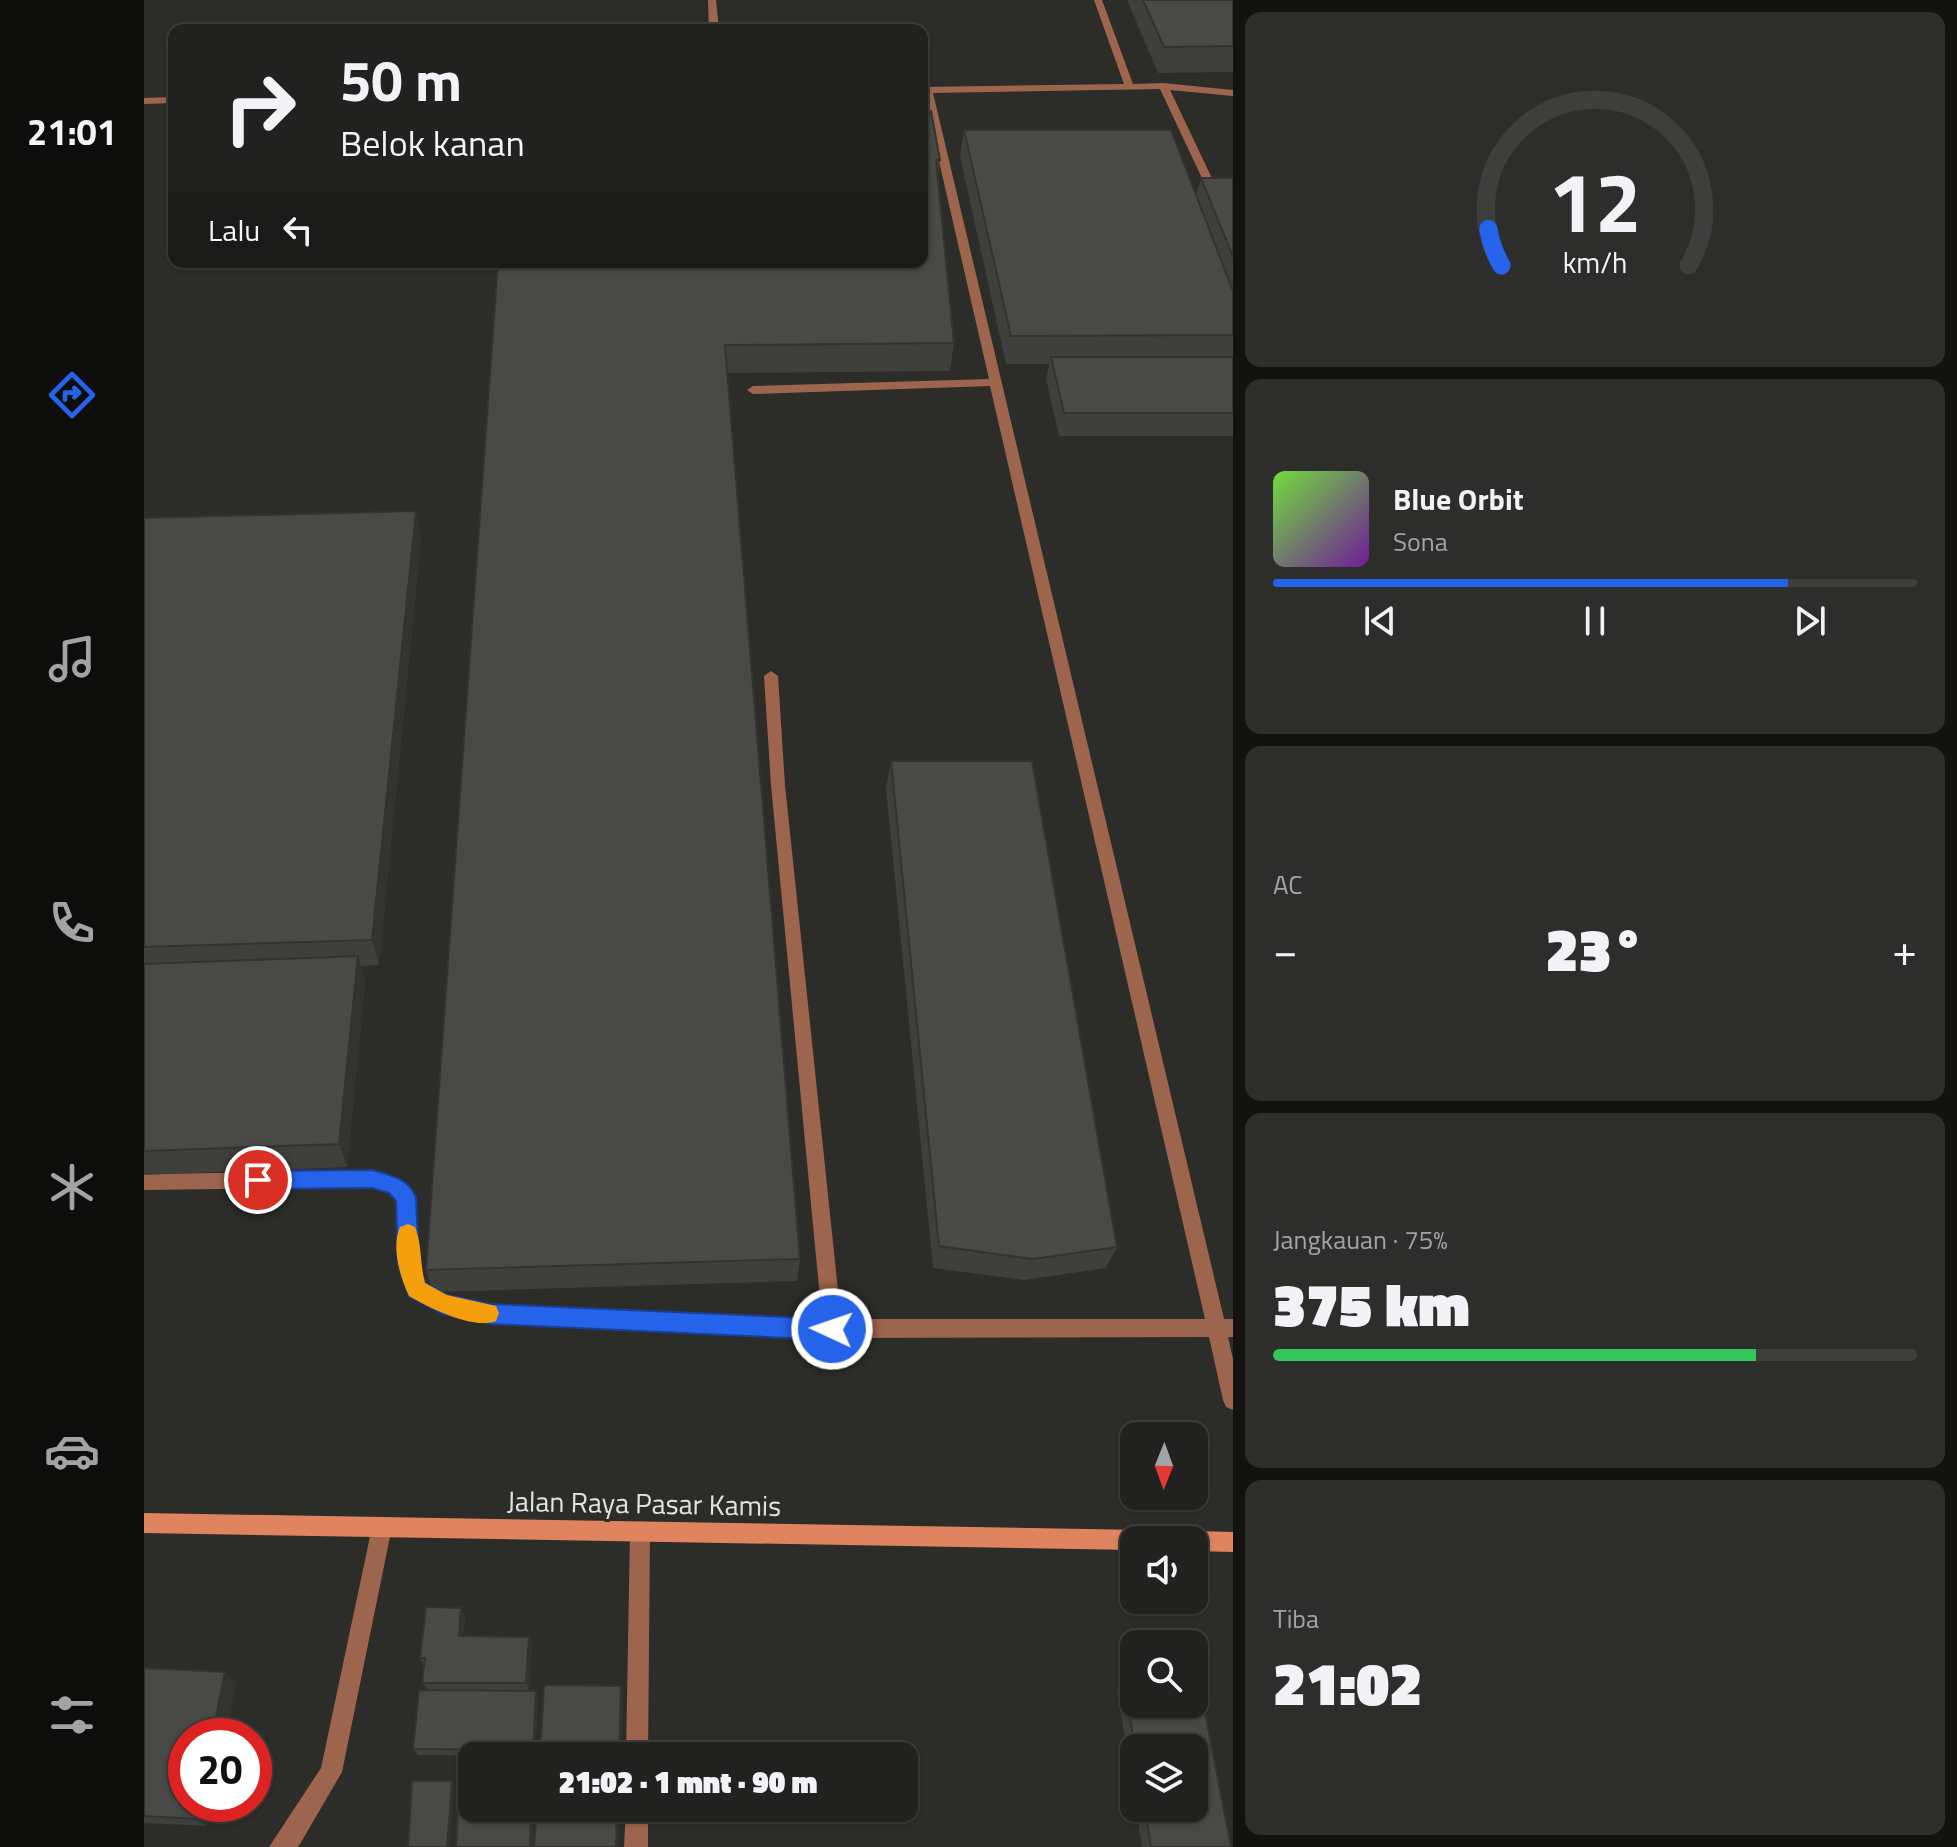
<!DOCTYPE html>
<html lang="id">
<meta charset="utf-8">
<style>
:root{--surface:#21211f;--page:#2d2e2c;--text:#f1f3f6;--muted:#a2a3a4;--line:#3e3e3d;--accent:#2563eb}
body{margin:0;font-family:"Titillium Web",sans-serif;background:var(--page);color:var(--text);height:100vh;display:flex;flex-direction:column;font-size:30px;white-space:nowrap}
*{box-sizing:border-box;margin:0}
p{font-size:26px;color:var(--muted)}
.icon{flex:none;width:44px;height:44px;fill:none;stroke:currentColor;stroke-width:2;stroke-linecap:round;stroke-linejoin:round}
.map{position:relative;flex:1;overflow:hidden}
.side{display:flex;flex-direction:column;gap:12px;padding:12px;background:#121211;width:724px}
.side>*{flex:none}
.top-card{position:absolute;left:24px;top:24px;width:760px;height:244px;border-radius:16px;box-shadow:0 2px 6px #0004,0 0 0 2px var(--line);background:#21211f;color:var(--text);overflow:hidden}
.needle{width:52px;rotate:181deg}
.tools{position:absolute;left:976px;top:1422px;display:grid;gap:16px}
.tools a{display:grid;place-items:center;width:88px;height:88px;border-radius:16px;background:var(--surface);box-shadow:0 2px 6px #0004,0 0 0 2px var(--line);font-size:40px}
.speed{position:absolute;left:24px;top:1718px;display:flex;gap:16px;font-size:40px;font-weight:700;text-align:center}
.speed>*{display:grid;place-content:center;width:104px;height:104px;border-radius:50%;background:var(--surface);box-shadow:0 2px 6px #0004,0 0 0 2px var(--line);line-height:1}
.speed .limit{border:12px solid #d22;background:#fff;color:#111}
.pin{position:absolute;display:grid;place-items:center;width:68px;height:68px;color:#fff;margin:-34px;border:4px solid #fff;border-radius:50%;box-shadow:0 2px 8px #0007}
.me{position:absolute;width:88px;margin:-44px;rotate:273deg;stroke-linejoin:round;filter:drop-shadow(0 0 6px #0008)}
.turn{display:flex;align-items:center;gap:28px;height:168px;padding:0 40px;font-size:36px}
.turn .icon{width:104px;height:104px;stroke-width:2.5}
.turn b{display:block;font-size:56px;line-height:68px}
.then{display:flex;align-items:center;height:76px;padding:0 40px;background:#0003;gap:16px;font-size:30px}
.big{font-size:60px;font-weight:800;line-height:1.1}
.side .card{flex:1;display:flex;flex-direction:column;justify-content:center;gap:12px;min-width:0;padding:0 28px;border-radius:16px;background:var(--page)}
.side .dial{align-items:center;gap:0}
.dial svg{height:208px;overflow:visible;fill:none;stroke:var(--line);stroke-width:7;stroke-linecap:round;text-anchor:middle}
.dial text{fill:var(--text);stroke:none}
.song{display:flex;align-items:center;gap:24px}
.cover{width:96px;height:96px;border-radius:12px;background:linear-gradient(135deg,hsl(100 70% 55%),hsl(280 70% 35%))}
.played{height:8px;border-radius:4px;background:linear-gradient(90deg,var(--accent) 80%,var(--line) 80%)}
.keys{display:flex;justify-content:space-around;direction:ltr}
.heat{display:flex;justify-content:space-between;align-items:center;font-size:44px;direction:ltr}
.charge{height:12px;border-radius:6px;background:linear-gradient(90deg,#34c759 75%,var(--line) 0)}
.trip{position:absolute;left:314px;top:1742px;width:460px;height:80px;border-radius:16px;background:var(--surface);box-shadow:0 2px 6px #0004,0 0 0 2px var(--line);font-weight:800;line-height:80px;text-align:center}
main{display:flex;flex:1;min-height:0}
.tab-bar{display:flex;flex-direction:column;width:144px;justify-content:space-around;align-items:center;background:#0d0d0c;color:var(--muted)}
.tab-bar .icon{width:56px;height:56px}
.tab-bar .on{color:var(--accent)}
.tab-bar b{font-size:36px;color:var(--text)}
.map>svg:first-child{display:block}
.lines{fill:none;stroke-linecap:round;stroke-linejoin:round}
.lane{fill:#9e654e;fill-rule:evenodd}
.street{fill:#9e654e;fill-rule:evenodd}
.secondary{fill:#df845e;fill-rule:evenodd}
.wall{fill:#3f3f3c}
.shaded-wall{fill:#333331}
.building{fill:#494946;stroke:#333331;stroke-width:2}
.route{fill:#2563eb;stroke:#184099;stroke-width:2}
.slow{fill:#f59e0b}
.labels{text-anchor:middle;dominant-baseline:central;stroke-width:6;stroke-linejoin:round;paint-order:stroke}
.near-street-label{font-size:28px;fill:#e2e2e0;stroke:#2c2c29}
</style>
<main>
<nav class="tab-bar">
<b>21:01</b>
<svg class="icon on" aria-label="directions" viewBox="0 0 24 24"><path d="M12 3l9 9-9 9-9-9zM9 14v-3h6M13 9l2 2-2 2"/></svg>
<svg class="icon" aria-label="music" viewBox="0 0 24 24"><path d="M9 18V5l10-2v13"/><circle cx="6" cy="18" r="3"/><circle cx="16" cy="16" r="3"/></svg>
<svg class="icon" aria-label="phone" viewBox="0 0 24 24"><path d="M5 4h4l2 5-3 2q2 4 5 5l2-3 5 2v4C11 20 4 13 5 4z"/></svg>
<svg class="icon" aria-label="climate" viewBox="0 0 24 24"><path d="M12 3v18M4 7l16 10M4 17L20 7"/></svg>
<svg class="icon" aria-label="car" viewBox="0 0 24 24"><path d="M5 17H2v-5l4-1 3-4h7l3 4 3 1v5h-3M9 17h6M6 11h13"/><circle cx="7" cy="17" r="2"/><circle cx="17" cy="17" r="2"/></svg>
<svg class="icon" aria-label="filters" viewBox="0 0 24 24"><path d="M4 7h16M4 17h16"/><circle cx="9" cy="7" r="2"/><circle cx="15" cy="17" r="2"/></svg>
</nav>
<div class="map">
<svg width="1089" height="1847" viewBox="0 0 1089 1847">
<rect width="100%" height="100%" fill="#2c2c29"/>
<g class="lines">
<!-- lane -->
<path class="lane" d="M564 0H572L575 30H565Z
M950 0H958L989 84 1019 83 1089 90V96L1026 90 1075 193 1074 195 1065 193 1016 89 789 93 1080 1319H1089V1337H1084L1089 1359V1410L1082 1407 1079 1400 1065 1337 688 1338 347 1323 299 1313 266 1295 256 1264 253 1200 245 1192 228 1187 0 1190V1174L228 1171C246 1176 262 1179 271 1197L274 1264 281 1283 302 1296 347 1305 678 1319 627 785 620 676 627 671 634 676 641 785 697 1319H1061L846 386 609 394 603 390 609 386 845 379 778 87 980 84Z
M30 97V103L0 104V98Z
M238 1517 245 1520 248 1527 198 1772 156 1844 153 1847H125L177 1768 228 1527 231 1520Z"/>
<!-- street -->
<path class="street" d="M496 1521 503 1524 506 1531 504 1756H482L486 1531 489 1524Z
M482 1808H504V1847H480Z"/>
<!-- secondary -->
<path class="secondary" d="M0 1513 999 1530 1006 1533 1009 1540H990V1550L0 1533Z
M1050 1531 1089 1532V1552L1050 1551V1540H1040L1043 1534Z"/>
</g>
<!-- wall -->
<path class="wall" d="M983 0H1089V72L1014 73Z
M778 111 796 160 794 177 810 343 806 371 583 373 656 1259 653 1281 289 1292 282 1270 354 262Z
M820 130 1052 196 1057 178H1089V436H915L902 379 905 364H862L816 157Z
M0 518 277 539 235 965 217 966 221 982 203 1167 0 1175Z
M747 761 973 1247 962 1268 880 1280 789 1268 742 788Z
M317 1608 321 1616 319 1636 385 1637 388 1644 385 1691 283 1690 278 1683 280 1666 276 1658Z
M0 1668 92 1683 81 1736H42L63 1826 0 1823Z
M990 1681V1704H1050V1681H1055L1087 1847H998L992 1808H1050V1748H990V1794L973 1689 980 1682Z
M392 1691 394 1698 391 1756 274 1755 269 1749Z"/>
<!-- shaded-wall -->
<path class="shaded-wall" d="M272 511 277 539 235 965 228 940Z
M214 956 221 982 203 1167 195 1144Z
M317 1608 321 1616 318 1644 315 1636Z
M385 1637 388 1644 385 1691 382 1683Z
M81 1672 92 1683 81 1736H68Z
M477 1686 479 1693 477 1756H475Z
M392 1691 394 1698 391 1756 389 1750Z
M308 1781 310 1784 306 1847H303Z
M54 1804H68L63 1826 51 1819Z
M387 1808H390L389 1847H386Z
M473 1808H475L474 1847H472Z"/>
<!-- building -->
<path class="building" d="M999 0H1089V46L1020 47Z
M778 111H787L796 160H792L810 343 581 345 656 1259 282 1270 354 262H778Z
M820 130H1027L1089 291V335L867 336Z
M1057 178H1089V257Z
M907 357H1089V413H920Z
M272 511 228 940 0 947V518Z
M747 761H888L973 1247 889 1259 795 1246Z
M214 956 195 1144 0 1151V964Z
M282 1607 317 1608 315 1636 385 1637 382 1683H278L281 1658H276Z
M0 1668 81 1672 68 1736H42V1804H54L51 1819 0 1816Z
M990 1681V1704H1050V1681H1055L1087 1847H1007L1001 1808H1050V1748H991L980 1682Z
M400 1685 477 1686 475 1756H396Z
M275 1690 392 1691 389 1750 269 1749Z
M328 1767V1808H387L386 1847H312L316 1768Z
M268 1781H308L303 1847H264Z
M393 1808H473L472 1847H390Z"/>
<!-- route -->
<path class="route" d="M228 1170C246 1175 264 1178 272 1197L275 1264 281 1283 303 1295 347 1304 688 1319 696 1322 699 1329 696 1337 688 1340 347 1324 299 1314 265 1296 254 1264 252 1201 245 1193 228 1188 114 1189 107 1187 104 1180 107 1174 114 1171Z"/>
<!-- slow -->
<path class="slow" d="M264 1224 271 1227C278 1243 276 1265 281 1283L303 1295 352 1306 355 1313 352 1321C329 1330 286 1308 265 1296 256 1277 247 1247 256 1227Z"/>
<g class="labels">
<!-- near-street labels -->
<g class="near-street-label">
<text transform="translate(500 1503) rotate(1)">Jalan Raya Pasar Kamis</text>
</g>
</g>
</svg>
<div class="tools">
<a><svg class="needle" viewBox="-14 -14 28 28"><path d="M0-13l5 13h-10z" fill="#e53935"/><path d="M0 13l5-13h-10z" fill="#a2a3a4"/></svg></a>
<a><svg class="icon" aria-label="sound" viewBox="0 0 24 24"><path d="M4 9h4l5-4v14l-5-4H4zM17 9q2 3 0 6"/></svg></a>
<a><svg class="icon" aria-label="search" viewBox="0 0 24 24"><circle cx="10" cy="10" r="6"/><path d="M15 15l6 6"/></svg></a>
<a><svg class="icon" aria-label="layers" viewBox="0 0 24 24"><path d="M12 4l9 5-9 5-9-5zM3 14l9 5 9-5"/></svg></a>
</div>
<div class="speed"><div class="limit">20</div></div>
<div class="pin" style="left:114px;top:1180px;background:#d93025"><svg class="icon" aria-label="arrive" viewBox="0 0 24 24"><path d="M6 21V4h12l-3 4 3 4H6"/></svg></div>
<svg class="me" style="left:688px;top:1329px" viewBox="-20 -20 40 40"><circle r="17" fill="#2563eb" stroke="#fff" stroke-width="3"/><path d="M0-11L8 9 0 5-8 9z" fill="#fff"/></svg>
<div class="trip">21:02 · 1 mnt · 90 m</div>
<div class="top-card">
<div class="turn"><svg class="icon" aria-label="right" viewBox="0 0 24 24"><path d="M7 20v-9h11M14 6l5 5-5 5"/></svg><div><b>50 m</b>Belok kanan</div></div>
<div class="then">Lalu<svg class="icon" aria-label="left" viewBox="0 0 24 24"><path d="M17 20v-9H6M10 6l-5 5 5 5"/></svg></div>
</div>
</div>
<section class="side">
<div class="card dial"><svg viewBox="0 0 100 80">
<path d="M14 69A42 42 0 1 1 86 69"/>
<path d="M14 69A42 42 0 0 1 9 55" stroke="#2563eb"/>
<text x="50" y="56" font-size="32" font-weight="700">12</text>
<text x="50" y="72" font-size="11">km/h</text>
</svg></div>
<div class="card">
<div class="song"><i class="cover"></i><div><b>Blue Orbit</b><p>Sona</p></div></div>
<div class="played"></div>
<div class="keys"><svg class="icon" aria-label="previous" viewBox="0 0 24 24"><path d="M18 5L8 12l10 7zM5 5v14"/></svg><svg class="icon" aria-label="pause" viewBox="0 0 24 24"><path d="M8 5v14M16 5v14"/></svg><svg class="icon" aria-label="next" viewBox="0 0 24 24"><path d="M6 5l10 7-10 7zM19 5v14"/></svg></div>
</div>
<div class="card"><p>AC</p>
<div class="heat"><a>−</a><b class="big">23°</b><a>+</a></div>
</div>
<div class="card"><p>Jangkauan · 75%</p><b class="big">375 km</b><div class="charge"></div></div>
<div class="card"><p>Tiba</p><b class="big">21:02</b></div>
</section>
</main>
